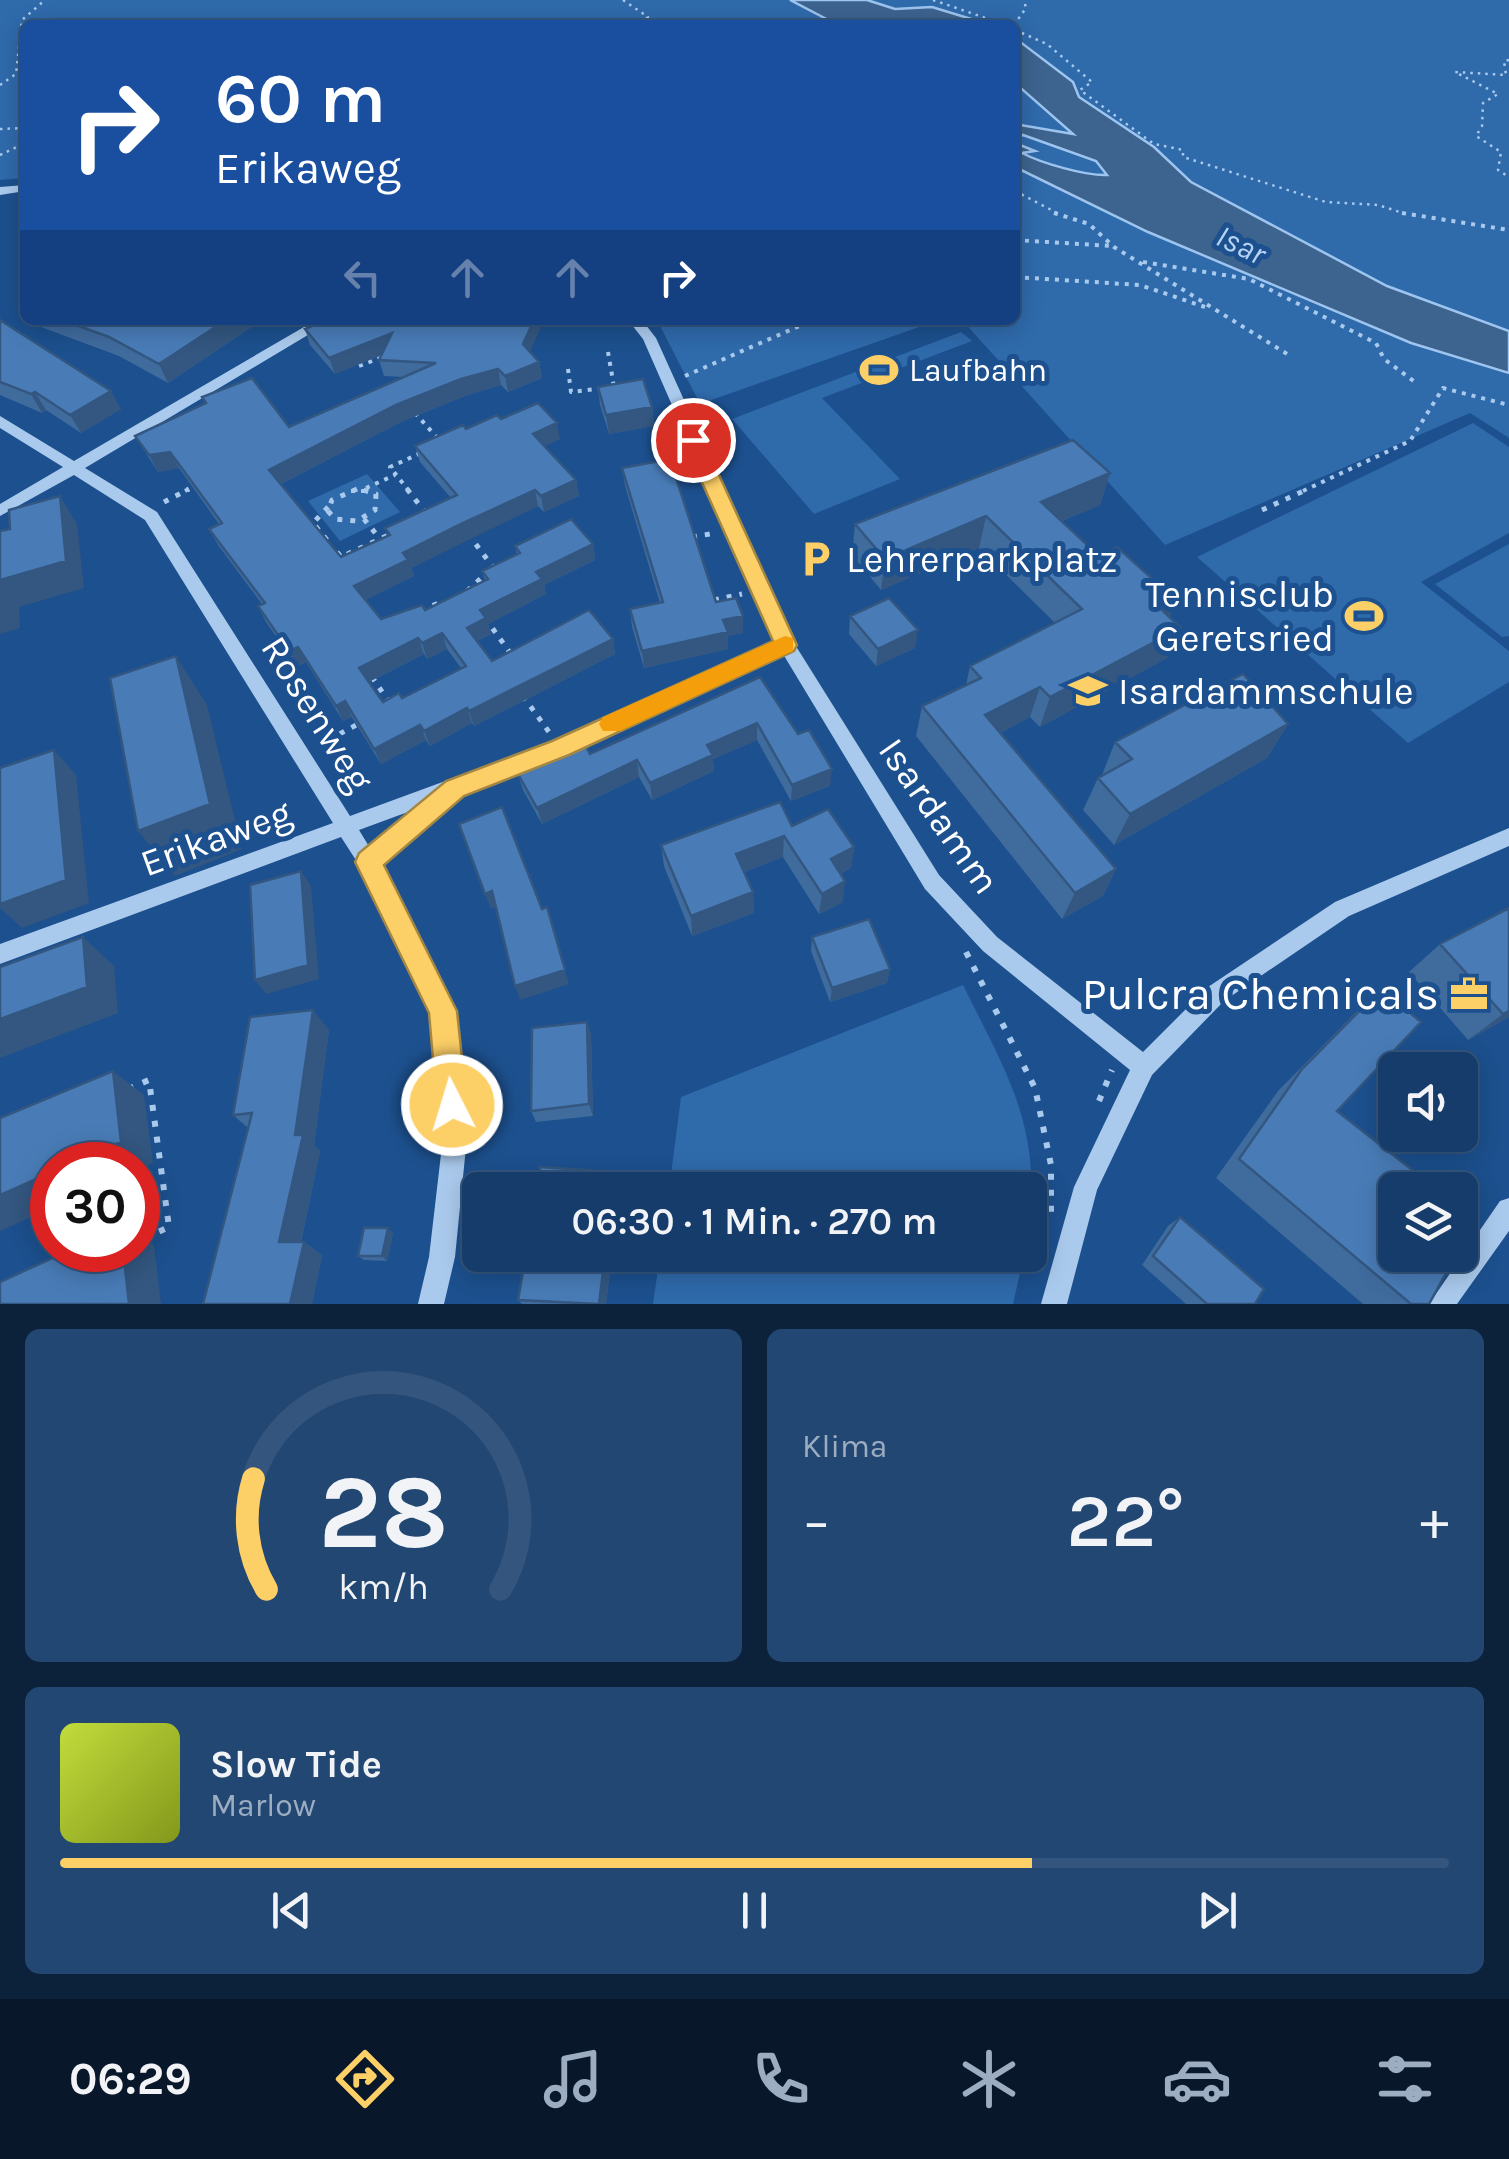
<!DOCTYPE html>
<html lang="de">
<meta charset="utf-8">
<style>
:root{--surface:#153c6a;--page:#224772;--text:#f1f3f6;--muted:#9dadc1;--line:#34567e;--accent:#fdcf67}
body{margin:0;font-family:Karla,sans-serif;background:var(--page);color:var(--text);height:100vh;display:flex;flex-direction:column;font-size:38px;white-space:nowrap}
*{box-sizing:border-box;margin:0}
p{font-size:32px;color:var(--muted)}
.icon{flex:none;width:55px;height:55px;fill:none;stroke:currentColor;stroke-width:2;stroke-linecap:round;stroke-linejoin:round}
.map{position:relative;height:1304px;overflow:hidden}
.drawer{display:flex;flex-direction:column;gap:25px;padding:25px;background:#0c213a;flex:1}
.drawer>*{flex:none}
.top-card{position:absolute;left:20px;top:20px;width:1000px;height:305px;border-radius:15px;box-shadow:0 5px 25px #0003,0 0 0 2px var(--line);background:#1a4fa0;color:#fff;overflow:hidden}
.fabs{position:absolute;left:1378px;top:1052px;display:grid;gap:20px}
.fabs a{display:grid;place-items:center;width:100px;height:100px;border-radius:15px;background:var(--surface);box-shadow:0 5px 25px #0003,0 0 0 2px var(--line);font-size:50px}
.speed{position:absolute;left:30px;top:1142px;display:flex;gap:20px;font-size:50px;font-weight:700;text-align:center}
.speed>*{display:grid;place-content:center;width:130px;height:130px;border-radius:50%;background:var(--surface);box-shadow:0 5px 25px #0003,0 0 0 2px var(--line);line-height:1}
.speed .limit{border:15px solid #d22;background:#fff;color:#111}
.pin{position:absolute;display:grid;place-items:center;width:85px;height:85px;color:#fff;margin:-42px;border:5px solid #fff;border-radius:50%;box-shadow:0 2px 10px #0007}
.me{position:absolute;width:110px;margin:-55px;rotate:355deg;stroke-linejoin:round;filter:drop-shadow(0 0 8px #0008)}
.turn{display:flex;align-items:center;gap:35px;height:210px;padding:0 30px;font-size:45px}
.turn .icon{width:130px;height:130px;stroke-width:2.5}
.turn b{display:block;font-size:70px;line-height:85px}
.lanes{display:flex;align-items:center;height:95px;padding:0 30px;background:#0003;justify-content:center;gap:50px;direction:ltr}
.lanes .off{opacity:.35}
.big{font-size:75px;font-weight:600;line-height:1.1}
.drawer .widget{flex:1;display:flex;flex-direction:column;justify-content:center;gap:15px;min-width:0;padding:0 35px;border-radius:15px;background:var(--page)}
.drawer .dial{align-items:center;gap:0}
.dial svg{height:260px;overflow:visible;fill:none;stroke:var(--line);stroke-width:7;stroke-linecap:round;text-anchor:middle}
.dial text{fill:var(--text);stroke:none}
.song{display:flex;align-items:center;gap:30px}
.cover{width:120px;height:120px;border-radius:15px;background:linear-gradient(135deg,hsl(70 70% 55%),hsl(70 70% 35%))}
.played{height:10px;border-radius:5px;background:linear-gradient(90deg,var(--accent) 70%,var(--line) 70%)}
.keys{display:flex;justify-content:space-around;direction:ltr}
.heat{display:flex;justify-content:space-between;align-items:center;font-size:55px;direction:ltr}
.drawer .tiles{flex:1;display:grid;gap:25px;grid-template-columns:1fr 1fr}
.widget:last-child{grid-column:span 2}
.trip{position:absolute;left:462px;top:1172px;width:585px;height:100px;border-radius:15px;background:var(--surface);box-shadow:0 5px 25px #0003,0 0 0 2px var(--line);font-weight:600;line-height:100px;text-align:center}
.dock{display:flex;height:160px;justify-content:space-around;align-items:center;background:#08182a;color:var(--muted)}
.dock .icon{width:70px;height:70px}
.dock .active{color:var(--accent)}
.dock b{font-size:45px;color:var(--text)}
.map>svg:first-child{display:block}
.green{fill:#2f6aab}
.water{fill:#3d638f;stroke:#9dc5ef;stroke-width:2.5}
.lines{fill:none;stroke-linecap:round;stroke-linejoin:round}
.path-far3{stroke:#aacaed;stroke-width:2.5;stroke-dasharray:2.5 5;stroke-linecap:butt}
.path-far2{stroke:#aacaed;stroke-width:4;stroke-dasharray:4 6;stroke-linecap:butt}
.path-far1{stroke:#aacaed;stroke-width:5;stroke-dasharray:5 8;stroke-linecap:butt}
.path{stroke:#aacaed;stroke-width:6;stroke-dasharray:6 10;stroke-linecap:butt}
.minor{fill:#aacaed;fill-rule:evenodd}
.wall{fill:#3f6b9d;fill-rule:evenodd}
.shaded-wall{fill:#335780}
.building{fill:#497cb7;stroke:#335780;stroke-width:2.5;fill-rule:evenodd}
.route{fill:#fdcf67;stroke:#a48743;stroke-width:2.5}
.slow{fill:#f59e0b}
.labels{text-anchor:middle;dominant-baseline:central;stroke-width:10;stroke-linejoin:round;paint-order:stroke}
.far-water-label{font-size:32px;font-style:italic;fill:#b5d3f4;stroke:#1c508e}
.far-poi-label{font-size:32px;fill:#fff;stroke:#1c508e;text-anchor:start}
.poi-label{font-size:38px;fill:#fff;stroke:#1c508e;text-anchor:start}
.street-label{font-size:38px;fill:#fff;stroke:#1c508e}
.near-poi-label{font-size:45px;fill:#fff;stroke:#1c508e;text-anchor:end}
</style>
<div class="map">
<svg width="1509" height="1304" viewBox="0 0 1509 1304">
<rect width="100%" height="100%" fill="#1c508e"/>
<!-- green -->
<path class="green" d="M0 0H1509V438L1470 413 1165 545 962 320H1015V167L1148 232 1223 262 1015 165V25H25V178L0 180Z
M657 320H939L700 404Z
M961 332 972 341 822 398 900 479 814 514 732 419Z
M1473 423 1509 447V533L1421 582 1509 651V682L1408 743 1197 557Z
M367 474 400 512 340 541 308 501Z
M1509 544V636L1502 637 1435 584Z
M963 985C1007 1074 1040 1123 1030 1227V1190H669L681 1097Z
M660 1255H1024L1013 1304H653Z"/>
<!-- water -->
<path class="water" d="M790 0H867L895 9 932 7 991 25H886L867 21 838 25Z
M1015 38 1073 82 1079 97 1154 147 1191 182 1387 286 1509 331V373L1411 343 1148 232 1015 167V143L1035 151 1022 153C1041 163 1086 176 1107 175L1096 161 1023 135 1015 140V124L1073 134 1015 83Z"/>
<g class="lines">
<!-- path-far3 -->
<path class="path-far3" d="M623 0 648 17 640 25
M933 0 1006 25
M1014 25 1026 8 1024 0
M1015 30 1047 44 1092 82 1080 90 1154 144 1183 150V157L1326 202 1378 205 1409 215
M1509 60 1504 61 1506 75 1455 72 1498 94 1483 103 1482 126 1476 136 1501 152 1498 170 1509 177
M0 85 16 74 22 20 45 0
M0 129 25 128
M0 155 25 143
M1015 191 1061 215"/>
<!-- path-far2 -->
<path class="path-far2" d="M1054 213 1089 224 1114 247 1292 357
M1402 213 1509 230
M1015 240 1111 246
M1143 262 1249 279 1376 343 1384 359 1415 382
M1015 277 1140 285 1205 307
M608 352 614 387
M359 366 385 356
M568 369 571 392 603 388
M685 376 813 320
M415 413 441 442
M366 488 395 475
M185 491 198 484
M351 491H367
M409 491 390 467 423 452
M1303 491 1410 441 1443 388 1509 405"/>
<!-- path-far1 -->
<path class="path-far1" d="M357 489 332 500 328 511 335 519 357 521 375 510 376 494 360 489
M407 489 425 512
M164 502 189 489
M1262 510 1308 489
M364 519 380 539
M468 534 493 567
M692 537 716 533
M327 540 313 523 329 506
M337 552 341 557 393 533
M467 591 489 571
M714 600 742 594
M421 611 443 601
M485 618 511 654
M372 677 391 705
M523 696 549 732
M317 746 360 723"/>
<!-- path -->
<path class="path" d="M966 952 1035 1088 1051 1165V1218
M128 1089 149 1080 169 1227 138 1241
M1099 1101 1112 1070"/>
<!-- minor -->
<path class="minor" d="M25 185V191L0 195V187Z
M316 320H333L85 468 157 512 350 816 546 744 776 642 643 339 628 320H642L656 338 794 643 939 875 997 937 1143 1052 1208 987 1335 902 1509 828V846L1349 916 1224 1001 1152 1075 1097 1190 1067 1304H1041L1074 1187 1130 1070 983 951 925 889 783 654 560 756 453 795 451 803 380 864 454 1011 467 1137 455 1257 444 1304H418L429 1257 443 1137 432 1012 361 868 341 837 0 964V944L333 823 145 520 74 475 0 516V504L63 467 0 428V416L74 461ZM416 809 370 848 359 830Z
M1509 1198V1231L1457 1304H1429L1500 1201Z"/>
</g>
<!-- wall -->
<path class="wall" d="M0 320 121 409 81 433 46 410 42 413 0 395Z
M31 320H262L168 383 119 356 33 324Z
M305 329 530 352 539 362 542 378 508 392 501 385 465 396 401 422 281 484 341 557 388 536 385 528 451 498 420 462 415 446 466 429 501 419 560 439 544 446 576 480 579 496 544 512 538 506 466 540 411 568 414 576 365 600 381 619 425 610 485 581 482 571 517 554 515 546 593 544 595 560 544 585 546 594 488 624 491 634 477 641 492 661 613 639 615 654 474 726 472 723 430 746 426 740 381 764 352 717 343 721 306 662 297 667 266 622 258 606 262 604 218 545 209 529 219 524 179 468 158 472 135 436 205 404 202 397 289 427 403 377 384 376 379 360 381 355 335 374 310 345ZM447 649 461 668 402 698 383 702 369 682 424 654 427 659Z
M598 387 652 407 654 426 609 434 600 405Z
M622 468 716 602 743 616V633L728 636V649L644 668 632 627 630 609 660 603 625 486Z
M1110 473 1100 505 1062 521 1099 556 1177 601 1169 617 1181 628 1167 658 1040 727 1030 717 1000 733 1116 869 1103 896 1062 919 916 736 922 706 966 685 970 666 1055 623 979 548 881 590 852 555 855 524Z
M850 616 915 648 876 666 849 634Z
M760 677 830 786 791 801 757 740 713 759 714 771 652 800 639 777 542 824 523 790 518 774 590 754Z
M1288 724 1267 758 1114 845 1083 810 1098 778 1102 775 1115 742Z
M792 826 854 847 851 868 840 874 843 902 819 914 783 857 744 872 753 892 754 913 692 936 664 866 661 845Z
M812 937 890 969 887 983 830 1002 811 951Z
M1440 944 1509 1017 1468 1040 1409 972Z
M1381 989 1337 1111 1429 1304H1363L1216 1178 1278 1091 1355 1013Z
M587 1022 591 1035 593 1116 536 1122 531 1111Z
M329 1030 314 1145 320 1151 301 1242H304L322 1255 312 1304 248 1128 233 1115Z
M1180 1217 1255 1304H1186L1142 1265 1168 1226Z
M393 1233 387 1261 364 1260 358 1256Z
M526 1255H612L606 1304H522L518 1300Z"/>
<!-- shaded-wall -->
<path class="shaded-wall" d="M226 320H262L168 383 159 364Z
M534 320H544L526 361 523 344Z
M392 333 397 349 335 374 329 358Z
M539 362 542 378 508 392 505 376Z
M498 369 501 385 465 396 401 422 277 486 269 470 396 405 461 379Z
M111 391 121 409 81 433 70 415Z
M35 392 46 410 42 413 31 394Z
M652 407 654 426 609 434 606 415Z
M557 423 560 439 536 450 533 434Z
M170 452 179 468 158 472 149 455Z
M1110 473 1100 505 1033 533 1041 502Z
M576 480 579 496 544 512 541 496Z
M535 490 538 506 411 568 414 576 361 602 354 586 403 553Z
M60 496 77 524 84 588 19 607 20 628 0 634V580Z
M986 516 979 548 881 590 885 559Z
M593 544 595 560 544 585 546 594 488 624 491 634 472 643 467 628 480 610 536 572Z
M1177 601 1163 631 1161 609Z
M743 616V633L728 636V649L644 668 642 651 723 620Z
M1181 628 1167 658 1040 727 1050 697Z
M918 630 915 648 876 666 878 649Z
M442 633 447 649 427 659 422 643Z
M418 638 424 654 366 683 359 668Z
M613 639 615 654 474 726 469 711Z
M298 647 306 662 297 667 289 651Z
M176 656 207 705 242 849 175 876 138 831Z
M1040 687 1030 717 977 745 985 715Z
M345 701 352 717 343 721 336 706Z
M467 708 472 723 430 746 424 731Z
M757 723V740L713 759 714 771 652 800 650 783 707 745Z
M1288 724 1267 758 1114 845 1130 814Z
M420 725 426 740 381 764 374 749Z
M54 750 76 775 89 903 22 928 0 908V904Z
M637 760 639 777 542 824 537 808Z
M832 769 830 786 791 801 792 785Z
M784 836 783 857 736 875V854Z
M854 847 851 868 828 880 831 859Z
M1116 869 1103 896 1062 919 1075 893Z
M301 871 311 886 319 979 266 994 255 980Z
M845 881 843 902 819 914 822 894Z
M492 891 498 906 491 909 485 894Z
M753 892 754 913 692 936 691 916Z
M547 907 569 984 520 1000 515 986Z
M83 937 114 966 118 1013 0 1058V1019Z
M890 969 887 983 830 1002 832 988Z
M313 1010 329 1030 314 1145 320 1151 298 1255 279 1242Z
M1509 1011V1017L1468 1040 1503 1014Z
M587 1022 591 1035 593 1116 589 1104Z
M113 1071 144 1095 153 1163 138 1170V1165H68Z
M598 1171 603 1185 602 1190H595Z
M52 1172V1208L0 1231V1195Z
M388 1228 393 1233 387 1261 382 1256Z
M138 1236 154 1245 161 1304H129L123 1250H138Z
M304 1242 322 1255 312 1304H291Z
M605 1255H612L606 1304H599Z"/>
<!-- building -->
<path class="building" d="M0 320 111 391 70 415 35 392 31 394 0 382Z
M62 320H226L159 364 109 337Z
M326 320H534L523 344 539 362 505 376 498 369 461 379 396 405 269 470 341 557 390 535 385 528 457 495 415 446 463 425 466 429 497 415 501 419 538 403 557 423 533 434 576 480 541 496 535 490 461 524 403 553 408 560 354 586 381 619 422 605 425 610 488 579 482 571 520 553 515 546 571 519 593 544 536 572 542 579 480 610 486 618 467 628 492 661 589 610 613 639 469 711 467 708 424 731 420 725 374 749 345 701 336 706 298 647 289 651 258 606 265 603 209 529 222 523 170 452 149 455 135 436 206 403 202 397 252 378 289 427 436 363 379 360 392 333 329 358 305 329ZM442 633 466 666 402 698 399 693 383 702 359 668 418 638 422 643Z
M643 379 652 407 606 415 598 387Z
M1073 440 1110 473 1041 502 1099 556 1117 547 1177 601 1161 609 1181 628 1050 697 1040 687 985 715 1116 869 1075 893 922 706 981 678 970 666 1082 609 986 516 885 559 855 524Z
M670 459 716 602 736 598 743 616 723 620 728 632 642 651 630 609 663 602 622 468Z
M60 496 66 561 0 580V531L10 529 9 510Z
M889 598 918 630 878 649 850 616Z
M176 656 210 804 138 831 110 678Z
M1243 674 1288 724 1130 814 1098 778 1132 759 1115 742Z
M760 677 798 734 809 730 832 769 792 785 757 723 707 745 713 755 650 783 637 760 537 808 518 774 584 743 590 754Z
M54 750 66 880 0 904V768Z
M780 802 792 826 828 809 854 847 831 859 845 881 822 894 784 836 736 854 753 892 691 916 661 845Z
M502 807 542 909 547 907 565 970 515 986 492 891 485 894 459 824Z
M301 871 308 965 255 980 250 885Z
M1509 908V1011L1503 1014 1440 944Z
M869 919 890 969 832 988 812 937Z
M83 937 87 987 0 1019V967Z
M1381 989 1421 1022 1337 1111 1438 1190H1395V1255H1456L1429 1304H1411L1239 1159 1302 1069Z
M313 1010 295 1135H303L279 1242H304L290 1304H203L252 1113 233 1115 250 1017Z
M587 1022 589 1104 531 1111 532 1028Z
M113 1071 121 1142 68 1165H52V1172L0 1195V1118Z
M540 1167 598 1171 595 1190H537Z
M1460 1207 1476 1220 1460 1248Z
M1180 1217 1264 1289 1255 1304H1207L1153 1256Z
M364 1228H388L382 1256H358Z
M70 1250H123L129 1304H0V1282Z
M526 1255H605L599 1304 518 1300Z"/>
<!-- route -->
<path class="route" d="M693 434 703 440 797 645 794 651 569 755 464 796 384 865 457 1011 467 1105 463 1116 452 1120 441 1116 437 1105 429 1013 355 862 359 853 446 781 552 741 773 641 683 440Z"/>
<!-- slow -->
<path class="slow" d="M785 636 793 638V651L620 731H603L599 724 603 717Z"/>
<!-- icons -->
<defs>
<g id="stadium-bare" transform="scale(3)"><path d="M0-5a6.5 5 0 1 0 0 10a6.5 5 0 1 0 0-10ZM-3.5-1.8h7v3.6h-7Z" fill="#fdcf67" stroke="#1c508e" stroke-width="2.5" paint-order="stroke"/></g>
<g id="parking-bare" transform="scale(3)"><path d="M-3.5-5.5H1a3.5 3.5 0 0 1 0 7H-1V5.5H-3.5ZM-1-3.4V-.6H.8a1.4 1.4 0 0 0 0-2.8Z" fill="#fdcf67" stroke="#1c508e" stroke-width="2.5" paint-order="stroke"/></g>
<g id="school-bare" transform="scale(3)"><path d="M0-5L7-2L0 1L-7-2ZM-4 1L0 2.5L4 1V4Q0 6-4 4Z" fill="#fdcf67" stroke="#1c508e" stroke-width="2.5" paint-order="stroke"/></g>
<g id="office-bare" transform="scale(3)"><path d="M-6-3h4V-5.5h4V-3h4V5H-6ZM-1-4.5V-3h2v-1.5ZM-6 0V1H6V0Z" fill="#fdcf67" stroke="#1c508e" stroke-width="2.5" paint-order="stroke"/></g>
</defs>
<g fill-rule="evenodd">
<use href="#stadium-bare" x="879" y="370"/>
<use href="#parking-bare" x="816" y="559"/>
<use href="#stadium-bare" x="1364" y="616"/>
<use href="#school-bare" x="1088" y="691"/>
<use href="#office-bare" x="1469" y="994"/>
</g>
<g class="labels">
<!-- far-water labels -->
<g class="far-water-label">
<text transform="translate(1241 245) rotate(26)">Isar</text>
</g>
<!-- far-poi labels -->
<g class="far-poi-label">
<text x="909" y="370">Laufbahn</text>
</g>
<!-- poi labels -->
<g class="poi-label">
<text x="846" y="559">Lehrerparkplatz</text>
<text x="1334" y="594" text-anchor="end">Tennisclub<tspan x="1334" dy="44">Geretsried</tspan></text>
<text x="1118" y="691">Isardammschule</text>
</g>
<!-- street labels -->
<g class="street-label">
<text transform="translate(317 714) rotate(58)">Rosenweg</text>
<text transform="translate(939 816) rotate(55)">Isardamm</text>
<text transform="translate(216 838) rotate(-20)">Erikaweg</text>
</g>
<!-- near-poi labels -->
<g class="near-poi-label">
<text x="1439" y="994">Pulcra Chemicals</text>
</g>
</g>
</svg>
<div class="fabs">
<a><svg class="icon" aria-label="sound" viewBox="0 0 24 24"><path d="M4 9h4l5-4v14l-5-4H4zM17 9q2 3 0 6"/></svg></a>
<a><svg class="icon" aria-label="layers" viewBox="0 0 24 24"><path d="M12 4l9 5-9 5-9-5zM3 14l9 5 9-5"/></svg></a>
</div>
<div class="speed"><div class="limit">30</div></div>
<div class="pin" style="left:693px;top:440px;background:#d93025"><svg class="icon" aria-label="arrive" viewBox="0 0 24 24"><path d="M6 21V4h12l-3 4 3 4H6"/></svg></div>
<svg class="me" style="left:452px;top:1105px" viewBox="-20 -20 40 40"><circle r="17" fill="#fdcf67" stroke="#fff" stroke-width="3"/><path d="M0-11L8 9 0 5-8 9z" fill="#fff"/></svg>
<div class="trip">06:30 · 1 Min. · 270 m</div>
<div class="top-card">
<div class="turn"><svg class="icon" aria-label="right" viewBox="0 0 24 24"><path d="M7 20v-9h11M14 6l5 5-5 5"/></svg><div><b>60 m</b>Erikaweg</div></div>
<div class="lanes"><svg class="icon off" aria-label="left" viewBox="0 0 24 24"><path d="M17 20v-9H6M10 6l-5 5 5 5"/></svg><svg class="icon off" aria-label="ahead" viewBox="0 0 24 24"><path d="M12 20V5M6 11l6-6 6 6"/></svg><svg class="icon off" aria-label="ahead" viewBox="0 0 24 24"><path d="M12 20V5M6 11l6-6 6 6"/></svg><svg class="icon" aria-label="right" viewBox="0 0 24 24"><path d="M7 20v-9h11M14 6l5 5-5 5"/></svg></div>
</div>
</div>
<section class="drawer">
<div class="tiles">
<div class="widget dial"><svg viewBox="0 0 100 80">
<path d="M14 69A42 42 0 1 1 86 69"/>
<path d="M14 69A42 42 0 0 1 10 35" stroke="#fdcf67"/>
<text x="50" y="56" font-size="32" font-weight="700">28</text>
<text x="50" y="72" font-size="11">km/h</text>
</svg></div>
<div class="widget"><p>Klima</p>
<div class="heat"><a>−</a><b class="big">22°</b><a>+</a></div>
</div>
<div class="widget">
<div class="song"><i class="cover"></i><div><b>Slow Tide</b><p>Marlow</p></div></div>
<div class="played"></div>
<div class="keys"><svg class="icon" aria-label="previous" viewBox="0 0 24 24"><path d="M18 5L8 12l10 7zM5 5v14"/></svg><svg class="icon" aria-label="pause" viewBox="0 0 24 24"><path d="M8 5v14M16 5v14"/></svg><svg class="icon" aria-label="next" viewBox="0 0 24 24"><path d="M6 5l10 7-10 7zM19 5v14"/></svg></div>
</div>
</div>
</section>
<nav class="dock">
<b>06:29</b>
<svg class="icon active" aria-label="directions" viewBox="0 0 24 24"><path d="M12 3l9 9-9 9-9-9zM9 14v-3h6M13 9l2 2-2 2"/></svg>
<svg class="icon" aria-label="music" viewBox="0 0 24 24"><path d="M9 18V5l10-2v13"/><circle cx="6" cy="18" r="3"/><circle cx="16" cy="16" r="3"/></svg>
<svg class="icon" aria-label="phone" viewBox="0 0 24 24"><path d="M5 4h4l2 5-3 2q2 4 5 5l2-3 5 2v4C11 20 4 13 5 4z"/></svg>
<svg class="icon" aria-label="climate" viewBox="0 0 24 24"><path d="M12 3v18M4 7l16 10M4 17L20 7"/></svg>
<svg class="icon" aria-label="car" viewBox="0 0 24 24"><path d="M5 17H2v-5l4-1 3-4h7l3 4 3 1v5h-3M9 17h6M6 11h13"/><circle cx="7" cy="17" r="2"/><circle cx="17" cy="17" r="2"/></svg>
<svg class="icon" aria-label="filters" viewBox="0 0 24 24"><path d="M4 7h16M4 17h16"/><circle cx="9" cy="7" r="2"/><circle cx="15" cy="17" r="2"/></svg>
</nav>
